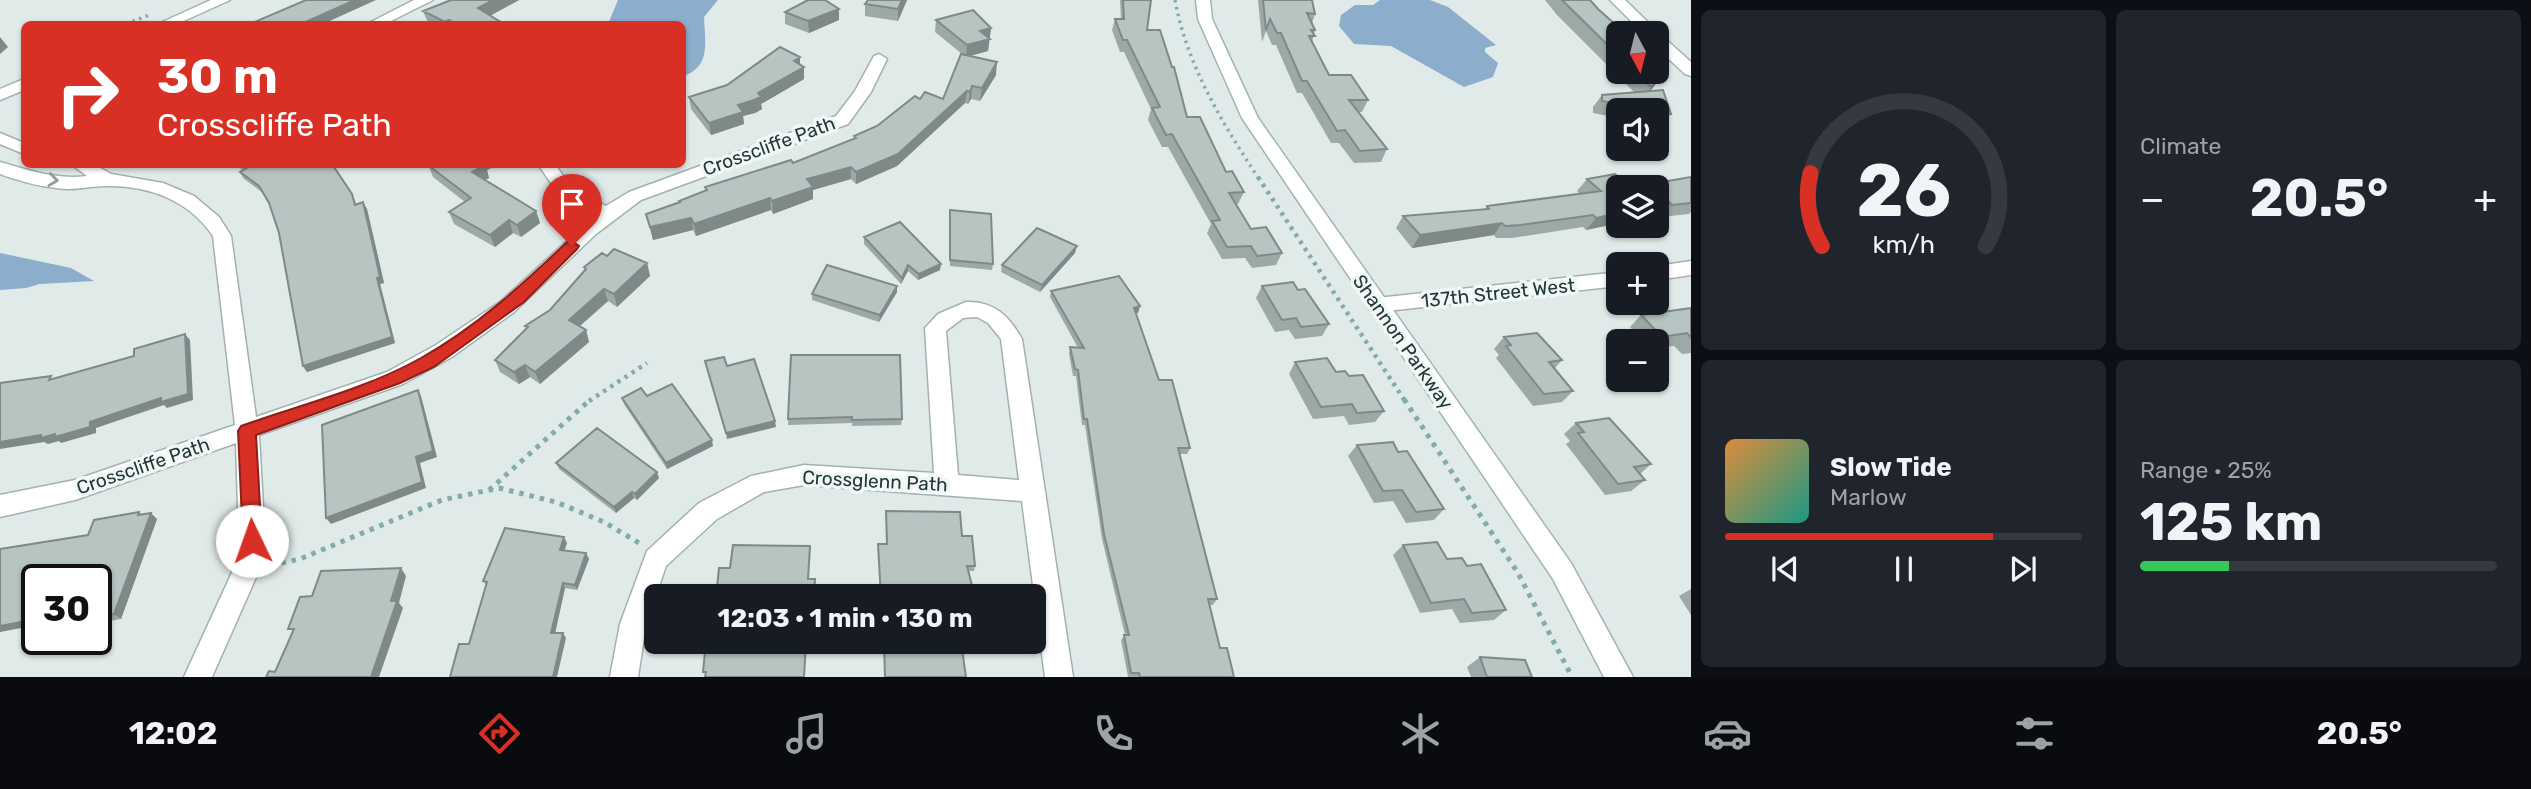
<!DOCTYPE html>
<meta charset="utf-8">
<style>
:root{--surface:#171b24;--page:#20242c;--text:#f1f3f6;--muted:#9ea1a6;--line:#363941;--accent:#d93025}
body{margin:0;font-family:Rubik,sans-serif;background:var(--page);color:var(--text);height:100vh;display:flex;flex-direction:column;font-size:26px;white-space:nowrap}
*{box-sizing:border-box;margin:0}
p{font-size:23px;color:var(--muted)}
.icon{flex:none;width:38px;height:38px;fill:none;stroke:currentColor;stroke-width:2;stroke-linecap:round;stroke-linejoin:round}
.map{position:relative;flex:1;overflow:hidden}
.panel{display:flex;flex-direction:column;gap:10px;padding:10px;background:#0d0f14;width:840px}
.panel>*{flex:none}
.banner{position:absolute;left:21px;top:21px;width:665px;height:147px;border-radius:10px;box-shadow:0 2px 5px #0004;background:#d93025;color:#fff;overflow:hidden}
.needle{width:46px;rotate:173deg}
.fabs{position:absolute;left:1606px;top:21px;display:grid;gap:14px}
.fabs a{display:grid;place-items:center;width:63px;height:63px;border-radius:10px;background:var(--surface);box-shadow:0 2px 5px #0004;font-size:35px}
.speed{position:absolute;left:21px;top:564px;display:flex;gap:14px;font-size:35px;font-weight:700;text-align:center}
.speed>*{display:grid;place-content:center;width:91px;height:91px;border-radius:50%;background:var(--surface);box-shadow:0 2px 5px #0004;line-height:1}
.speed .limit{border:4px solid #111;border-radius:10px;background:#fff;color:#111}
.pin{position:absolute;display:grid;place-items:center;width:60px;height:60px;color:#fff;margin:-72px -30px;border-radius:50% 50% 50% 0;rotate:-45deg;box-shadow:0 0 7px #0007}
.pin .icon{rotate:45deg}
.me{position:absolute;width:77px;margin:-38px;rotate:357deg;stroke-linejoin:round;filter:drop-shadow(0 0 5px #0008)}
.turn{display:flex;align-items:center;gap:24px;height:147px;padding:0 21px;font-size:32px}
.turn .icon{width:91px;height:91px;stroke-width:2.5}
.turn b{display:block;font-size:49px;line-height:60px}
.big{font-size:52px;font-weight:700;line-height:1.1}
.panel .card{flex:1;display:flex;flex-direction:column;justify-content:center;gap:10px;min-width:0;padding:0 24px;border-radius:10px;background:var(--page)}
.panel .dial{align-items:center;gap:0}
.dial svg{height:182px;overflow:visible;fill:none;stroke:var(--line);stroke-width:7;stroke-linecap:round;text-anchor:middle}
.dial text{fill:var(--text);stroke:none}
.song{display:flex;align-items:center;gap:21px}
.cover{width:84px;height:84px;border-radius:10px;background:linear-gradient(135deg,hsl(30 70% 55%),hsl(170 70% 35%))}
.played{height:7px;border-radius:4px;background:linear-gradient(90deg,var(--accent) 75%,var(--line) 75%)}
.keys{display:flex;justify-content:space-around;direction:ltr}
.heat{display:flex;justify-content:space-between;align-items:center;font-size:38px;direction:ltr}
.charge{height:10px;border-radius:5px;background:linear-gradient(90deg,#34c759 25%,var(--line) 0)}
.panel .tiles{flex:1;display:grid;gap:10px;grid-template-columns:repeat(2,1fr)}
.trip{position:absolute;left:644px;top:584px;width:402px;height:70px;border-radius:10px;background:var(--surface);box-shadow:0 2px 5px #0004;font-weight:700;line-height:70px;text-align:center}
.dock{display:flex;height:112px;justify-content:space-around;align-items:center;background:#090b0e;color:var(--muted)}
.dock .icon{width:49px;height:49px}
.dock .active{color:var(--accent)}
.dock b{font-size:32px;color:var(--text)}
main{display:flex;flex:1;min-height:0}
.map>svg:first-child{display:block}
.water{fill:#8cadcb}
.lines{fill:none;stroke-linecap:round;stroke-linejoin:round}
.street-casing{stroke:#a3b1b0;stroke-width:3}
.secondary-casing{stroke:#a0b4b3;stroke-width:3}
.path-far2{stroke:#83abab;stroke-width:3.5;stroke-dasharray:2.5 4.5;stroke-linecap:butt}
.path-far1{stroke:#83abab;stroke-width:4.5;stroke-dasharray:3.5 5;stroke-linecap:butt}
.path{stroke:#83abab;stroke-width:5;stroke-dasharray:4.5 6;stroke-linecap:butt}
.street{fill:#fff;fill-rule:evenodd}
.secondary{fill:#fff;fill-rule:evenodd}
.wall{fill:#9da9a7}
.shaded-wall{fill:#7f8988}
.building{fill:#b6c4c2;stroke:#7f8988;stroke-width:2}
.oneway{stroke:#909b9c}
.route{fill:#d93025;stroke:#8d1f18;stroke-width:2}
.labels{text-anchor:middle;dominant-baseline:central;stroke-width:7;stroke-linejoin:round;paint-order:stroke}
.street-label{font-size:19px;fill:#223739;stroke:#f0f7f5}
</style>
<main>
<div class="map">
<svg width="1691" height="677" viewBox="0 0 1691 677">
<rect width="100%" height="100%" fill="#e0eae8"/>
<!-- water -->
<path class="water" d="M618 0H718L704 17C705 42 711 67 683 76L682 24H608Z
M1380 0H1430L1448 7 1496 45 1485 48V52L1498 63 1493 77 1464 87 1391 46 1354 44 1339 26 1341 15 1355 5H1373Z
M0 253 71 268 94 281 40 284 26 288 0 290Z"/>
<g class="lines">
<!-- street casing -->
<g class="street-casing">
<path id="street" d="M414 0H433L385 24H367Z
M1610 0H1625L1656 30 1658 33 1657 35 1662 36 1691 62V76L1685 74 1657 48V33H1643Z
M879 54 887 59 871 92 848 124 641 200 596 234 514 312 452 357 403 384 259 435 265 541 261 566 212 677H184L235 566 239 541 236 443 75 500 0 517V495L75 480 235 425 213 236C189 200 148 185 106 186 93 186 81 189 68 189 45 188 22 182 0 174V162C29 170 56 180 87 176L71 164H93L111 174 163 183 194 196 219 217 231 236 256 417 387 372 436 345 500 302 594 216 558 194 538 164H555L570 186 606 206 629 192 836 116 855 91 874 56Z
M0 133 24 143V154L0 144Z
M1691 261V275L1657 280V266Z
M1619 272V286L1377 312 1370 310 1367 305 1370 300 1377 298Z
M966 302C994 301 1009 316 1022 339L1073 677H1045L1022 501 804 485 764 492 717 519 666 566 646 624 638 677H610L620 624 647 551 699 503 751 476 804 465 934 473 925 328 938 314ZM977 317 988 323 1001 339 1019 480 958 475 946 331 963 318Z"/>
</g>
<!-- secondary casing -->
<g class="secondary-casing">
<path id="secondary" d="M211 0H230L177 24H158Z
M1196 0H1210L1212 19 1258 118 1571 563 1633 677H1604L1553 579 1242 118 1198 19Z
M24 79V90L0 100V89Z"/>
</g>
<!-- path-far2 -->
<path class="path-far2" d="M1175 0C1187 66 1223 124 1259 179
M126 24 152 14"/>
<!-- path-far1 -->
<path class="path-far1" d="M1258 177 1405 401
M589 401 647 363"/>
<!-- path -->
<path class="path" d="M1404 399 1518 573 1572 677
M489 490 591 399
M271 565 300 559 442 500 499 488 556 502 604 522 639 543"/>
<!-- street -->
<use href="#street" class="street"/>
<!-- secondary -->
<use href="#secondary" class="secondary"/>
</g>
<!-- wall -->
<path class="wall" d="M451 0H519L490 16 504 24H430L428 23 423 11Z
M907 0 898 21 865 16V4Z
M1120 0H1151L1147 30 1187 117 1226 172 1244 192 1238 204H1236L1251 229 1282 253 1276 265 1252 268 1245 258 1222 259 1207 233 1211 224 1168 147H1162L1148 120 1151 109 1124 52H1120L1112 30 1115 19H1121Z
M1258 0H1312L1315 14 1312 23 1315 30 1312 42 1329 75 1368 100 1362 112H1358L1387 149 1381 162 1354 163 1339 143H1331L1302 93H1297L1276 45H1272L1266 31 1262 42Z
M1545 0H1590L1619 33V72H1656L1661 77 1649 92 1671 114 1661 127 1657 126V110H1619V118L1593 113V107L1602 95 1635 93 1557 15Z
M839 9V20L809 33 785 24V12Z
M936 20 991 28 988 51 970 56 996 75 980 101 971 99 968 104 965 103 897 166 856 184 851 179 813 190V199L773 214 771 210 696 236 693 230 653 240 646 214 679 203V201L706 190 705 187 793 163 854 139V136L877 126 920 99H943L962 54 935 32Z
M800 64 804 79 761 104 762 109 755 113 743 116 744 124 711 135 691 109 689 97Z
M233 164H332L355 200 356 204 367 209 384 283 380 284 395 343 307 372 303 366 279 233 269 203 263 193 243 178 240 172 243 170Z
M426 164H492L493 167 487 170 489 178 485 180 536 211 540 223 521 237 513 233 495 247 454 224 449 212 465 202 433 177 429 167Z
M1615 174 1619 223 1586 230 1583 227 1512 238H1496L1494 235 1412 248 1396 228 1403 216 1485 209 1487 206 1580 194 1577 191 1587 179Z
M1691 177V212L1689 214 1661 217 1657 215V187Z
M950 210 993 264 992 270 950 266Z
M864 237 940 270 918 280 908 271 901 284 864 244Z
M1075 253 1040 292 1001 272 1002 265Z
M607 256 647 263 650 276 617 307 608 301 580 326 586 330 589 342 540 384 530 377 519 384 500 372 495 360 526 329 525 326 550 310 585 271 584 267Z
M1262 286 1298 290 1329 324 1322 336 1295 339 1289 330 1275 332 1256 298Z
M1051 291 1140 306 1138 313H1136L1159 380 1190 448 1187 454H1179L1217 599 1213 605H1209L1220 648 1234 677H1128L1121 640 1125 635 1102 539 1085 425H1082L1076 376H1073L1069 354 1070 347 1078 348 1050 297Z
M897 292 879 322 812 300V294Z
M1691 308V353L1682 354 1674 346 1657 348V341H1643L1630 327 1641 315Z
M1504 337 1562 360 1555 368 1573 391 1562 402 1533 406 1496 358 1499 355 1494 349Z
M791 355 902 419 901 425 852 426V423L788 425Z
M1295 362 1336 372 1349 376 1384 411 1375 422 1349 425 1344 416 1313 419 1289 374Z
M647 396 713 446 667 469 624 404 622 398Z
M1576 423 1651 464 1640 474 1645 480 1631 491 1605 495 1566 444 1570 441 1564 434Z
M1357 445 1398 452 1444 509 1434 520 1406 523 1393 501 1374 503 1348 456Z
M556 463 659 478 637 500 634 498 616 513 559 469Z
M139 512 142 515 157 519 121 619 98 623 96 622V579L0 632Z
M962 536 975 566 974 571H968L975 597H881L878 544H886Z
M567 543 564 550 586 553 589 559 577 590 565 588 555 633 566 638 469 644 486 585 483 581Z
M1403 545 1467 566 1506 610 1494 620 1460 623 1452 609 1420 613 1393 555Z
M1691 589V615L1679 596Z
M883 642H980V644H961L966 677H885Z
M1480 657 1532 677H1471L1467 667Z"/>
<!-- shaded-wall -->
<path class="shaded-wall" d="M355 0H376L323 24H301Z
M493 0H519L482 20 478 8Z
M902 0H907L898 21V9Z
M839 9V20L809 33 808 21Z
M991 28 988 51 966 57 967 45 980 31Z
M0 37 8 47 0 54Z
M800 57V69L804 67V79L761 104 762 109 755 113 743 116 744 124 711 135 709 123 758 93 794 61Z
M997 62 996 75 980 101 982 88Z
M1661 77 1652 89 1641 99 1651 87Z
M972 86 971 99 968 104 970 92Z
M967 91 965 103 897 166 856 184V172Z
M481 164H492L493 167 487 170 489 178 477 184 472 172Z
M851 167V179L813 190V199L773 214 772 201 807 179Z
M770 198 771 210 696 236 694 224Z
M363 202 367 209 384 283 380 284 395 343 307 372 303 366 377 278Z
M1669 202 1658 215H1657V205Z
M536 211 540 223 521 237 517 225Z
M1619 213V223L1586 230 1596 218Z
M691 218 693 230 653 240 650 227Z
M509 220 513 233 495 247 490 235Z
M1502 223 1494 235 1412 248 1420 235Z
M1077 246 1075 253 1040 292 1042 285Z
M647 263 650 276 617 307 614 294Z
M941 264 940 270 918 280 919 274Z
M908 265V271L901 284 902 278Z
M897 286V292L879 322 880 315Z
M604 289 608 301 573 332 569 320Z
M1140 306 1138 313 1132 314 1134 308Z
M586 330 589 342 540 384 535 372Z
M185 334 190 340 193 400 167 408 164 405 96 428V433L61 443 59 441 48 444 44 442 0 449V442L90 422Z
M525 365 530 377 519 384 514 372Z
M418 390 421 396 437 457 420 463 426 488 331 524 326 518 416 457Z
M775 421 776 427 727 439 726 433Z
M712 440 713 446 667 469 666 463Z
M657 472 659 478 637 500 635 494Z
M632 492 634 498 616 513 614 507Z
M151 513 157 519 121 619 114 614Z
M564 537 567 543 563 555 560 550Z
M586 553 589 559 577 590 575 585Z
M401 568 406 576 399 603 403 608 379 677H371Z
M563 583 565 588 554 638 551 633Z
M37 619V625L0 632V626Z
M563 633 566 638 557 677H553Z"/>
<!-- building -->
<path class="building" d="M306 0H355L301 24H250Z
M451 0H493L478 8 504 24H456L449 20 445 22 423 11Z
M808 0H825L839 9 808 21 785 12Z
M868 0H902L898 9 865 4Z
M1123 0H1151L1147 30H1160L1172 67H1174L1187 117H1200L1226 172 1232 171 1244 192 1229 193 1251 229 1266 227 1282 253 1257 256 1251 246 1227 247 1212 221 1220 220 1172 134 1166 135 1152 108 1160 107 1127 40H1123L1115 19H1124Z
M1263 0H1312L1315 14 1307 13 1315 30H1311L1315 36H1309L1329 75H1351L1368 100H1349L1387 149 1360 151 1345 130 1337 131 1307 81H1302L1281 33H1277L1270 19 1266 30Z
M1562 0H1590L1598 9 1625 33H1619V56Z
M973 10 991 28 980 31 990 39 967 45 936 20Z
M780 47 800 57 794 61 804 67 758 93 761 97 754 100 738 105 743 112 709 123 689 97 727 85Z
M961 54 997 62 982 88 972 86 970 92 967 91 898 154 856 172 851 167 807 179 813 187 772 201 770 198 694 224 691 218 650 227 646 214 680 202 679 201 707 190 705 187 791 160 793 163 856 138 854 136 877 126 915 96 920 99 925 92 943 99Z
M1635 72H1656L1661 77 1651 87Z
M1663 90 1671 114 1657 112V110H1649L1602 101V95Z
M242 164H332L352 194 355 205 363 202 380 277 377 278 392 337 303 366 279 233 269 203 259 186 240 172 248 167Z
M484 164 485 165 472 172 536 211 517 225 509 220 490 235 449 212 471 198 428 165Z
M1615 174 1631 187H1619V213L1596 218 1593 215 1521 225 1505 226 1502 223 1420 235 1403 216 1489 209 1487 206 1601 191 1587 179Z
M1691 177V203L1672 205 1669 202 1657 205V187H1633Z
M950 210 991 214 993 264 950 260Z
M900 222 941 264 919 274 908 265 902 278 864 237Z
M1037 228 1077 246 1042 285 1002 265Z
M614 249 647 263 614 294 604 289 569 320 586 330 535 372 525 365 514 372 495 360 528 327 525 326 550 310 586 269 584 267 602 253 607 256Z
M827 265 897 286 880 315 812 294Z
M1119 276 1140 306 1134 308 1159 380H1172L1190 448H1178L1217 599H1208L1220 648H1227L1234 677H1140L1139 673H1131L1124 635H1129L1104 534 1087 419H1084L1078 370 1075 369 1070 347 1084 348 1051 291Z
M1293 282 1298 290 1305 289 1329 324 1301 327 1296 318 1282 320 1262 286Z
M1691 308V338L1687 333 1662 337 1641 315Z
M1537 333 1562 360 1549 362 1573 391 1544 394 1506 346 1511 345 1504 337Z
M185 334 188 394 161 402V398L90 422V427L55 437V434L41 438V435L0 442V383L51 376 49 380 134 356V349Z
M791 355H900L902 419 852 420V417L788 419Z
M724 357 727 366 754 359 775 421 726 433 705 361Z
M1327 358 1336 372 1345 371 1349 376 1363 375 1384 411 1357 413 1352 404 1321 407 1295 362Z
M672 384 712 440 666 463 622 398 641 388 647 396Z
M418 390 433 451 416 457 422 482 326 518 322 425Z
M1609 418 1651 464 1634 467 1645 480 1618 484 1578 433 1584 432 1576 423Z
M597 428 657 472 635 494 632 492 614 507 556 463Z
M1393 442 1398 452 1407 451 1444 509 1416 512 1402 490 1383 491 1357 445Z
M886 511 960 512 962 536H972L975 566H967L975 597H881L878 544H887Z
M139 512 138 515 151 513 114 614 96 617V579H37V619L0 626V549L88 535 94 520Z
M505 528 564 537 560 550 586 553 575 585 563 583 551 633H563L553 677H450L459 644H469L487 582 483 581Z
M1437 542 1447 559 1462 558 1467 566 1481 564 1506 610 1472 613 1464 599 1431 603 1403 545Z
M733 545 810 546 808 579H815L814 597H716L719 568H730Z
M401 568 391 601H397L371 677H266L269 671 275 672 294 629H288L300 597 312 596 321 571Z
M706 642H806L804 677H705L706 672H703Z
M884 642H961L966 677H885Z
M1480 657 1525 660 1532 677H1487Z"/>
<!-- one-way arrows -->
<defs><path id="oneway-chevron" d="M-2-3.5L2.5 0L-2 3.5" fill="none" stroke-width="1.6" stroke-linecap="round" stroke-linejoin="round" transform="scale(1.75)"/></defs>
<use class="oneway" href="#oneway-chevron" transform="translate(53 180) rotate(7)"/>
<!-- route -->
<path class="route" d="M572 241 579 246 577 249 524 302 434 367 400 383 256 435 262 541 259 547 252 550 245 547 243 541 238 431 241 426C300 405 366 389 421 358 475 328 522 285 567 242Z"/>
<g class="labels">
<!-- street labels -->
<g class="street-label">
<text transform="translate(769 146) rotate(-20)">Crosscliffe Path</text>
<text transform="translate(1498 293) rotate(-6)">137th Street West</text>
<text transform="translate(1403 342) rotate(55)">Shannon Parkway</text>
<text transform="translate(143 466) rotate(-19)">Crosscliffe Path</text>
<text transform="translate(875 481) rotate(3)">Crossglenn Path</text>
</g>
</g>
</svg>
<div class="fabs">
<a><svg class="needle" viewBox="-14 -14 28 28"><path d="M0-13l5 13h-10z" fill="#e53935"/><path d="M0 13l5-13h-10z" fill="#9ea1a6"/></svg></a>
<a><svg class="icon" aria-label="sound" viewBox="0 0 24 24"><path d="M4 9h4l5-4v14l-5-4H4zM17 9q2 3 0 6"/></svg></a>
<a><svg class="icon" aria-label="layers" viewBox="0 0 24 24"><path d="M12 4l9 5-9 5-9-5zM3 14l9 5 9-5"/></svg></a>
<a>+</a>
<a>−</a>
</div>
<div class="speed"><div class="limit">30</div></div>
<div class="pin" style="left:572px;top:246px;background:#d93025"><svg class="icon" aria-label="arrive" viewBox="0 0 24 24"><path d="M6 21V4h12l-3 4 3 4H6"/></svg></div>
<svg class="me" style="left:252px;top:541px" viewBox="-20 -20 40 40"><circle r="19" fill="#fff"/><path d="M0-13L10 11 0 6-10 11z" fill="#d93025"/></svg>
<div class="trip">12:03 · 1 min · 130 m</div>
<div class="banner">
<div class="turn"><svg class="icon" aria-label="right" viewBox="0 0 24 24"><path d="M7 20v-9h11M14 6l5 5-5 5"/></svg><div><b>30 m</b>Crosscliffe Path</div></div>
</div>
</div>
<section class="panel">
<div class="tiles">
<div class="card dial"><svg viewBox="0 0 100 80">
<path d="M14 69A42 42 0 1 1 86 69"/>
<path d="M14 69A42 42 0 0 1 9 37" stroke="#d93025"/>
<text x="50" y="56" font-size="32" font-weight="700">26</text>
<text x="50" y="72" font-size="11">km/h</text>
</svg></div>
<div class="card"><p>Climate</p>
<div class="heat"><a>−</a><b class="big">20.5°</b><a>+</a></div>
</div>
<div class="card">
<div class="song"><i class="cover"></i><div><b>Slow Tide</b><p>Marlow</p></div></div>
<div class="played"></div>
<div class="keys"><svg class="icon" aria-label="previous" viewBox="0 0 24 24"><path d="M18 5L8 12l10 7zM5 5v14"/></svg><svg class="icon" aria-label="pause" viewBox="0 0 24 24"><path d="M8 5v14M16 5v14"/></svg><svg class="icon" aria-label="next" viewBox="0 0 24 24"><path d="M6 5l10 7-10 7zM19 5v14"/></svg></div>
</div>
<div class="card"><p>Range · 25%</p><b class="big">125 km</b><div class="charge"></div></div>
</div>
</section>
</main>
<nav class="dock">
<b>12:02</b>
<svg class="icon active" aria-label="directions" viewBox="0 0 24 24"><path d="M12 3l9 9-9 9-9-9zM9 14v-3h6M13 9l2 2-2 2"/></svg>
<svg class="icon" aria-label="music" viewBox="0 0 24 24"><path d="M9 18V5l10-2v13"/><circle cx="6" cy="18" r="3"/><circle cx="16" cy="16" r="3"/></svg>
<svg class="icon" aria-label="phone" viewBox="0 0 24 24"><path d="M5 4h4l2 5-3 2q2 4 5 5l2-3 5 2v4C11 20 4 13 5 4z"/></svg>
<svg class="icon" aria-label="climate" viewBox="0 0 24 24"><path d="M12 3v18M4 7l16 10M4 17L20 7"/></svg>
<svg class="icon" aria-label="car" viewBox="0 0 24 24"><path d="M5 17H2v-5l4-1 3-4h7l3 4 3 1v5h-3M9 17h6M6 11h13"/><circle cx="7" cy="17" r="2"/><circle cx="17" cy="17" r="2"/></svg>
<svg class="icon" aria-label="filters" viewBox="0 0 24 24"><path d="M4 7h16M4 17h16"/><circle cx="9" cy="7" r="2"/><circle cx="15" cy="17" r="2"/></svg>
<b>20.5°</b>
</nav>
